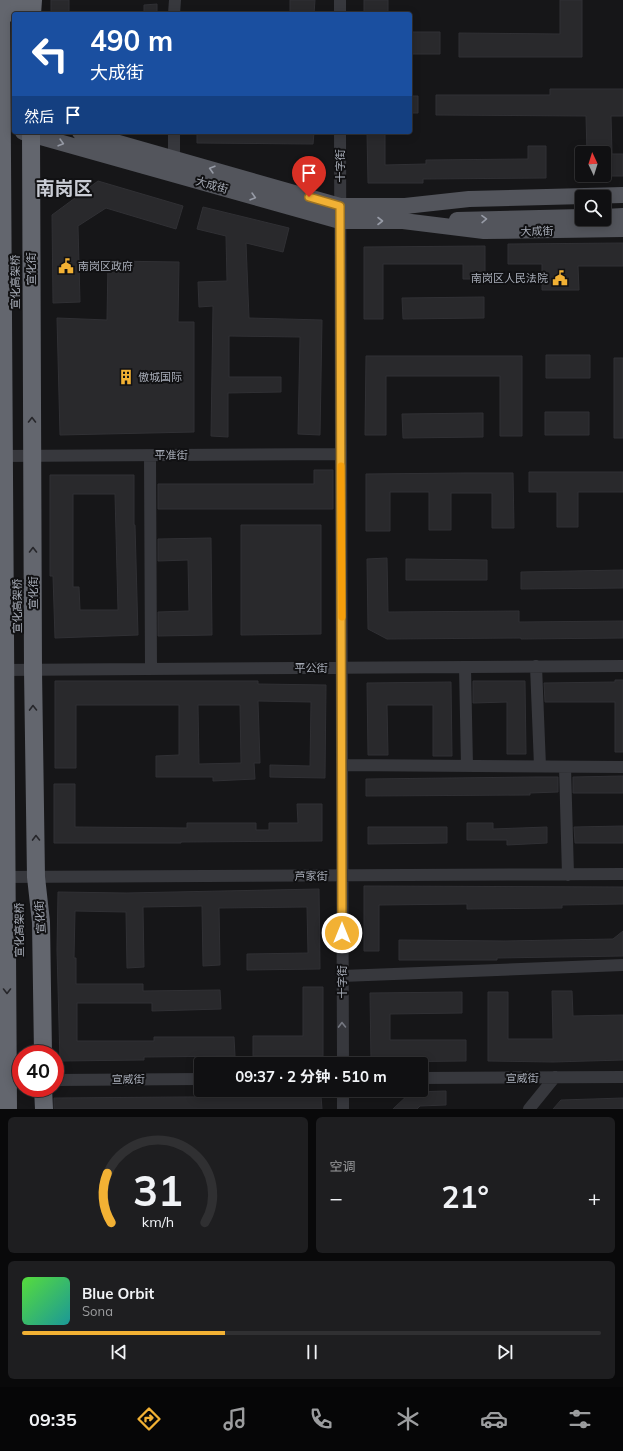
<!DOCTYPE html>
<html lang="zh">
<meta charset="utf-8">
<style>
:root{--surface:#101012;--page:#1e1e20;--text:#f1f3f6;--muted:#9c9d9f;--line:#303032;--accent:#f2b134}
body{margin:0;font-family:Mulish,"Noto Sans SC",sans-serif;background:var(--page);color:var(--text);height:100vh;display:flex;flex-direction:column;font-size:15px;white-space:nowrap}
*{box-sizing:border-box;margin:0}
p{font-size:13px;color:var(--muted)}
.icon{flex:none;width:22px;height:22px;fill:none;stroke:currentColor;stroke-width:2;stroke-linecap:round;stroke-linejoin:round}
.map{position:relative;height:1109px;overflow:hidden}
.side{display:flex;flex-direction:column;gap:8px;padding:8px;background:#09090a;flex:1}
.side>*{flex:none}
.top-card{position:absolute;left:12px;top:12px;width:400px;height:122px;border-radius:4px;box-shadow:0 2px 10px #0003,0 0 0 1px var(--line);background:#1a4fa0;color:#fff;overflow:hidden}
.needle{width:26px;rotate:356deg}
.tools{position:absolute;left:575px;top:146px;display:grid;gap:8px}
.tools a{display:grid;place-items:center;width:36px;height:36px;border-radius:4px;background:var(--surface);box-shadow:0 2px 10px #0003,0 0 0 1px var(--line);font-size:20px}
.speed{position:absolute;left:12px;top:1045px;display:flex;gap:8px;font-size:20px;font-weight:700;text-align:center}
.speed>*{display:grid;place-content:center;width:52px;height:52px;border-radius:50%;background:var(--surface);box-shadow:0 2px 10px #0003,0 0 0 1px var(--line);line-height:1}
.speed .limit{border:6px solid #d22;background:#fff;color:#111}
.pin{position:absolute;display:grid;place-items:center;width:34px;height:34px;color:#fff;margin:-41px -17px;border-radius:50% 50% 50% 0;rotate:-45deg;box-shadow:0 0 4px #0007}
.pin .icon{rotate:45deg}
.me{position:absolute;width:44px;margin:-22px;rotate:0deg;stroke-linejoin:round;filter:drop-shadow(0 0 3px #0008)}
.turn{display:flex;align-items:center;gap:14px;height:84px;padding:0 12px;font-size:18px}
.turn .icon{width:52px;height:52px;stroke-width:2.5}
.turn b{display:block;font-size:28px;line-height:34px}
.then{display:flex;align-items:center;height:38px;padding:0 12px;background:#0003;gap:8px;font-size:15px}
.big{font-size:30px;font-weight:700;line-height:1.1}
.side .tile{flex:1;display:flex;flex-direction:column;justify-content:center;gap:6px;min-width:0;padding:0 14px;border-radius:6px;background:var(--page)}
.side .dial{align-items:center;gap:0}
.dial svg{height:104px;overflow:visible;fill:none;stroke:var(--line);stroke-width:7;stroke-linecap:round;text-anchor:middle}
.dial text{fill:var(--text);stroke:none}
.song{display:flex;align-items:center;gap:12px}
.cover{width:48px;height:48px;border-radius:6px;background:linear-gradient(135deg,hsl(110 70% 55%),hsl(180 70% 35%))}
.played{height:4px;border-radius:2px;background:linear-gradient(90deg,var(--accent) 35%,var(--line) 35%)}
.keys{display:flex;justify-content:space-around;direction:ltr}
.heat{display:flex;justify-content:space-between;align-items:center;font-size:22px;direction:ltr}
.side .tiles{flex:1;display:grid;gap:8px;grid-template-columns:1fr 1fr}
.tile:last-child{grid-column:span 2}
.trip{position:absolute;left:194px;top:1057px;width:234px;height:40px;border-radius:4px;background:var(--surface);box-shadow:0 2px 10px #0003,0 0 0 1px var(--line);font-weight:700;line-height:40px;text-align:center}
.dock{display:flex;height:64px;justify-content:space-around;align-items:center;background:#060607;color:var(--muted)}
.dock .icon{width:28px;height:28px}
.dock .current{color:var(--accent)}
.dock b{font-size:18px;color:var(--text)}
.map>svg:first-child{display:block}
.building{fill:#29292c;stroke:#303034;fill-rule:evenodd}
.lines{fill:none;stroke-linecap:round;stroke-linejoin:round}
.minor{stroke:#37383d;stroke-width:12}
.major{stroke:#53555c;stroke-width:16}
.highway{stroke:#63666e;stroke-width:18}
.highway-bridge{stroke:#63666e;stroke-width:18}
.oneway{stroke:#979ba6}
.oneway2{stroke:#26262a}
.oneway3{stroke:#757881}
.route-casing{stroke:#9d7322;stroke-width:10}
.route{stroke:#f2b134;stroke-width:7}
.slow{stroke:#f59e0b;stroke-width:7}
.labels{text-anchor:middle;dominant-baseline:central;stroke-width:4;stroke-linejoin:round;paint-order:stroke}
.street-label{font-size:11px;fill:#a8adb8;stroke:#111113}
.poi-label{font-size:11px;fill:#a8adb8;stroke:#111113;text-anchor:start}
.town-label{font-size:19px;font-weight:bold;fill:#c9ccd4;stroke:#111113}
</style>
<div class="map">
<svg width="623" height="1109" viewBox="0 0 623 1109">
<rect width="100%" height="100%" fill="#161618"/>
<!-- building -->
<path class="building" d="M51 0H69V14H51Z
M290 0H315L314 14H290Z
M364 0H388V14H364Z
M560 0H582V57H459V33L560 34Z
M157 4V14H144V5Z
M410 32H440V54H410Z
M550 89H623V116H611L612 154H623V176H604V153H587L586 116 436 115V95H550Z
M410 96H418V113H410Z
M197 132H314L313 144 197 143Z
M367 132H385V165L426 164V160L528 159V146H546V178L423 179V183H368Z
M98 181 183 206 176 229 106 208 78 226 80 302 53 303 52 215Z
M203 207 289 228 283 252 246 243 249 318 322 320 320 435 298 434 300 337 229 336V377H281V392L228 393V437L211 436 213 306 199 307 198 282 227 281 226 236 197 229Z
M623 243V266H578L579 290H542V264H508V244Z
M485 246V279H463V264H383V319H364V247Z
M108 261 179 262 178 322H194V432L60 435 57 318 107 320Z
M484 297V318L403 319 402 298Z
M546 355H590V378H546Z
M366 356H522V436H500V376H386V435H365Z
M614 358H623V438H614Z
M545 412H589V435H545Z
M483 413V437L403 438 402 414Z
M314 470H333V509H158V484H314Z
M529 472H623V492H578V527H557V492H529Z
M464 473H513L514 528H492V493H451V530H429V492H390V531H366V474Z
M50 475H134V525H135L138 635 55 638 53 576H50ZM73 494H115L118 610H80L79 587H73Z
M241 525H321V634L241 635Z
M211 538 212 635 158 636V612L189 611 188 560 158 561V539Z
M387 558 388 612 519 611V622L623 621V638L521 639V638L387 639 368 629 367 559Z
M406 559 487 560V580H406Z
M623 570V588L521 589V572Z
M615 680H623V752H615V702H545L544 683 615 682Z
M55 681H258V684L326 685 325 778 270 777V765L310 766 311 702 258 701 260 763H254L255 779 213 781V777H156V756L179 755V705H76V768H55ZM198 705H240L241 763 199 764Z
M473 681H525L526 754H507V702L473 703Z
M451 682 452 756H433V705H387L388 755H368L367 683Z
M623 776V793H573V777Z
M535 777H558V792L530 793V795L366 796V779Z
M54 784H75V827L187 828V823H256V830H269V823H298L297 804H322V841L181 842V843H54Z
M467 823H493V829L547 827V843L507 845V840H467Z
M623 826V843H575L574 827Z
M368 827H447V843L368 844Z
M364 886 623 887V904L562 905V908L467 909V904L379 905V951H364Z
M319 889 320 969 247 970V954L308 953 307 907 219 908 220 965 203 966 202 906 143 907 144 967 127 968 126 912 75 911 74 958H76V984H143V991L220 990 221 1009 152 1011V1003H77V1041H154V1037H234L235 1056 144 1057V1060L60 1061 57 950 58 892 126 893Z
M623 931V956L497 958V960H399V940L505 941 613 939Z
M303 987H323V1056H253V1036H303Z
M552 991H572L573 1016 623 1015V1060L553 1062 488 1061V992H508V1039H553Z
M462 992V1013L390 1014V1040H466V1061L371 1062 370 993Z
M446 1091V1105L420 1106 417 1109H393L411 1092Z
M321 1096 322 1109H54V1098Z
M623 1098V1109H553L561 1100Z"/>
<g class="lines">
<!-- minor -->
<path class="minor" d="M174 14 175 0
M340 14V0
M340 132 343 1064
M174 158V132
M0 456 341 454
M150 456 151 669
M536 666 540 766
M465 667 467 766
M0 670 623 666
M342 765 623 767
M565 767 568 875
M0 877 623 874
M342 976 623 965
M421 1078 623 1077
M55 1080 201 1079
M343 1090V1109
M529 1109 555 1077"/>
<!-- major -->
<path class="major" d="M23 132 340 221H403L484 231 623 229
M80 132 340 206H405L469 199 623 195
M604 217 623 216
M457 220 582 217"/>
<!-- highway -->
<path class="highway" d="M15 14V0
M32 14 33 0
M31 132 33 670 36 877 41 922 43 1054
M43 1088 44 1109"/>
<!-- highway-bridge -->
<path class="highway-bridge" d="M1 0 8 1109"/>
</g>
<!-- one-way arrows -->
<defs><path id="oneway-chevron" d="M-2-3.5L2.5 0L-2 3.5" fill="none" stroke-width="1.6" stroke-linecap="round" stroke-linejoin="round"/></defs>
<g class="oneway">
<use href="#oneway-chevron" transform="translate(61 143) rotate(16)"/>
<use href="#oneway-chevron" transform="translate(212 169) rotate(-164)"/>
<use href="#oneway-chevron" transform="translate(253 197) rotate(16)"/>
<use href="#oneway-chevron" transform="translate(484 219) rotate(-1)"/>
<use href="#oneway-chevron" transform="translate(380 221)"/>
</g>
<g class="oneway2">
<use href="#oneway-chevron" transform="translate(32 420) rotate(-90)"/>
<use href="#oneway-chevron" transform="translate(33 550) rotate(-90)"/>
<use href="#oneway-chevron" transform="translate(33 708) rotate(-91)"/>
<use href="#oneway-chevron" transform="translate(36 838) rotate(-91)"/>
<use href="#oneway-chevron" transform="translate(7 991) rotate(90)"/>
</g>
<use class="oneway3" href="#oneway-chevron" transform="translate(342 1025) rotate(-91)"/>
<g class="lines">
<!-- route casing -->
<g class="route-casing">
<path id="route" d="M309 197 340 206 342 933"/>
</g>
<!-- route -->
<use href="#route" class="route"/>
<!-- slow -->
<path class="slow" d="M341 466 342 617"/>
</g>
<!-- icons -->
<defs>
<g id="civic-bare" transform="scale(1.2)"><path d="M-.6-6.5H3V-4.5H.6V-3L4-1V1h2V6H-6V1h2V-1L-.6-3ZM-1.2 2.5V6h2.4V2.5Z" fill="#f2b134" stroke="#111113" stroke-width="2.5" paint-order="stroke"/></g>
<g id="building-bare" transform="scale(1.2)"><path d="M-4-6H4V6H1V3H-1V6H-4ZM-2.5-4.3h1.7v1.8h-1.7ZM.8-4.3h1.7v1.8H.8ZM-2.5-1h1.7V.8h-1.7ZM.8-1h1.7V.8H.8Z" fill="#f2b134" stroke="#111113" stroke-width="2.5" paint-order="stroke"/></g>
</defs>
<g fill-rule="evenodd">
<use href="#civic-bare" x="66" y="266"/>
<use href="#civic-bare" x="560" y="278"/>
<use href="#building-bare" x="126" y="377"/>
</g>
<g class="labels">
<!-- street labels -->
<g class="street-label">
<text transform="translate(340 166) rotate(-90)">十字街</text>
<text transform="translate(212 185) rotate(16)">大成街</text>
<text transform="translate(537 231) rotate(-1)">大成街</text>
<text transform="translate(31 269) rotate(-90)">宣化街</text>
<text transform="translate(15 282) rotate(-90)">宣化高架桥</text>
<text x="171" y="455">平准街</text>
<text transform="translate(33 593) rotate(-90)">宣化街</text>
<text transform="translate(17 606) rotate(-90)">宣化高架桥</text>
<text x="311" y="668">平公街</text>
<text x="311" y="876">芦家街</text>
<text transform="translate(40 917) rotate(-94)">宣化街</text>
<text transform="translate(19 930) rotate(-90)">宣化高架桥</text>
<text transform="translate(342 982) rotate(-90)">十字街</text>
<text x="522" y="1078">宣威街</text>
<text x="128" y="1079">宣威街</text>
</g>
<!-- poi labels -->
<g class="poi-label">
<text x="78" y="266">南岗区政府</text>
<text x="548" y="278" text-anchor="end">南岗区人民法院</text>
<text x="138" y="377">傲城国际</text>
</g>
<!-- town labels -->
<g class="town-label">
<text x="64" y="188">南岗区</text>
</g>
</g>
</svg>
<div class="tools">
<a><svg class="needle" viewBox="-14 -14 28 28"><path d="M0-13l5 13h-10z" fill="#e53935"/><path d="M0 13l5-13h-10z" fill="#9c9d9f"/></svg></a>
<a><svg class="icon" aria-label="search" viewBox="0 0 24 24"><circle cx="10" cy="10" r="6"/><path d="M15 15l6 6"/></svg></a>
</div>
<div class="speed"><div class="limit">40</div></div>
<div class="pin" style="left:309px;top:197px;background:#d93025"><svg class="icon" aria-label="arrive" viewBox="0 0 24 24"><path d="M6 21V4h12l-3 4 3 4H6"/></svg></div>
<svg class="me" style="left:342px;top:933px" viewBox="-20 -20 40 40"><circle r="17" fill="#f2b134" stroke="#fff" stroke-width="3"/><path d="M0-11L8 9 0 5-8 9z" fill="#fff"/></svg>
<div class="trip">09:37 · 2 分钟 · 510 m</div>
<div class="top-card">
<div class="turn"><svg class="icon" aria-label="left" viewBox="0 0 24 24"><path d="M17 20v-9H6M10 6l-5 5 5 5"/></svg><div><b>490 m</b>大成街</div></div>
<div class="then">然后<svg class="icon" aria-label="arrive" viewBox="0 0 24 24"><path d="M6 21V4h12l-3 4 3 4H6"/></svg></div>
</div>
</div>
<section class="side">
<div class="tiles">
<div class="tile dial"><svg viewBox="0 0 100 80">
<path d="M14 69A42 42 0 1 1 86 69"/>
<path d="M14 69A42 42 0 0 1 11 31" stroke="#f2b134"/>
<text x="50" y="56" font-size="32" font-weight="700">31</text>
<text x="50" y="72" font-size="11">km/h</text>
</svg></div>
<div class="tile"><p>空调</p>
<div class="heat"><a>−</a><b class="big">21°</b><a>+</a></div>
</div>
<div class="tile">
<div class="song"><i class="cover"></i><div><b>Blue Orbit</b><p>Sona</p></div></div>
<div class="played"></div>
<div class="keys"><svg class="icon" aria-label="previous" viewBox="0 0 24 24"><path d="M18 5L8 12l10 7zM5 5v14"/></svg><svg class="icon" aria-label="pause" viewBox="0 0 24 24"><path d="M8 5v14M16 5v14"/></svg><svg class="icon" aria-label="next" viewBox="0 0 24 24"><path d="M6 5l10 7-10 7zM19 5v14"/></svg></div>
</div>
</div>
</section>
<nav class="dock">
<b>09:35</b>
<svg class="icon current" aria-label="directions" viewBox="0 0 24 24"><path d="M12 3l9 9-9 9-9-9zM9 14v-3h6M13 9l2 2-2 2"/></svg>
<svg class="icon" aria-label="music" viewBox="0 0 24 24"><path d="M9 18V5l10-2v13"/><circle cx="6" cy="18" r="3"/><circle cx="16" cy="16" r="3"/></svg>
<svg class="icon" aria-label="phone" viewBox="0 0 24 24"><path d="M5 4h4l2 5-3 2q2 4 5 5l2-3 5 2v4C11 20 4 13 5 4z"/></svg>
<svg class="icon" aria-label="climate" viewBox="0 0 24 24"><path d="M12 3v18M4 7l16 10M4 17L20 7"/></svg>
<svg class="icon" aria-label="car" viewBox="0 0 24 24"><path d="M5 17H2v-5l4-1 3-4h7l3 4 3 1v5h-3M9 17h6M6 11h13"/><circle cx="7" cy="17" r="2"/><circle cx="17" cy="17" r="2"/></svg>
<svg class="icon" aria-label="filters" viewBox="0 0 24 24"><path d="M4 7h16M4 17h16"/><circle cx="9" cy="7" r="2"/><circle cx="15" cy="17" r="2"/></svg>
</nav>
